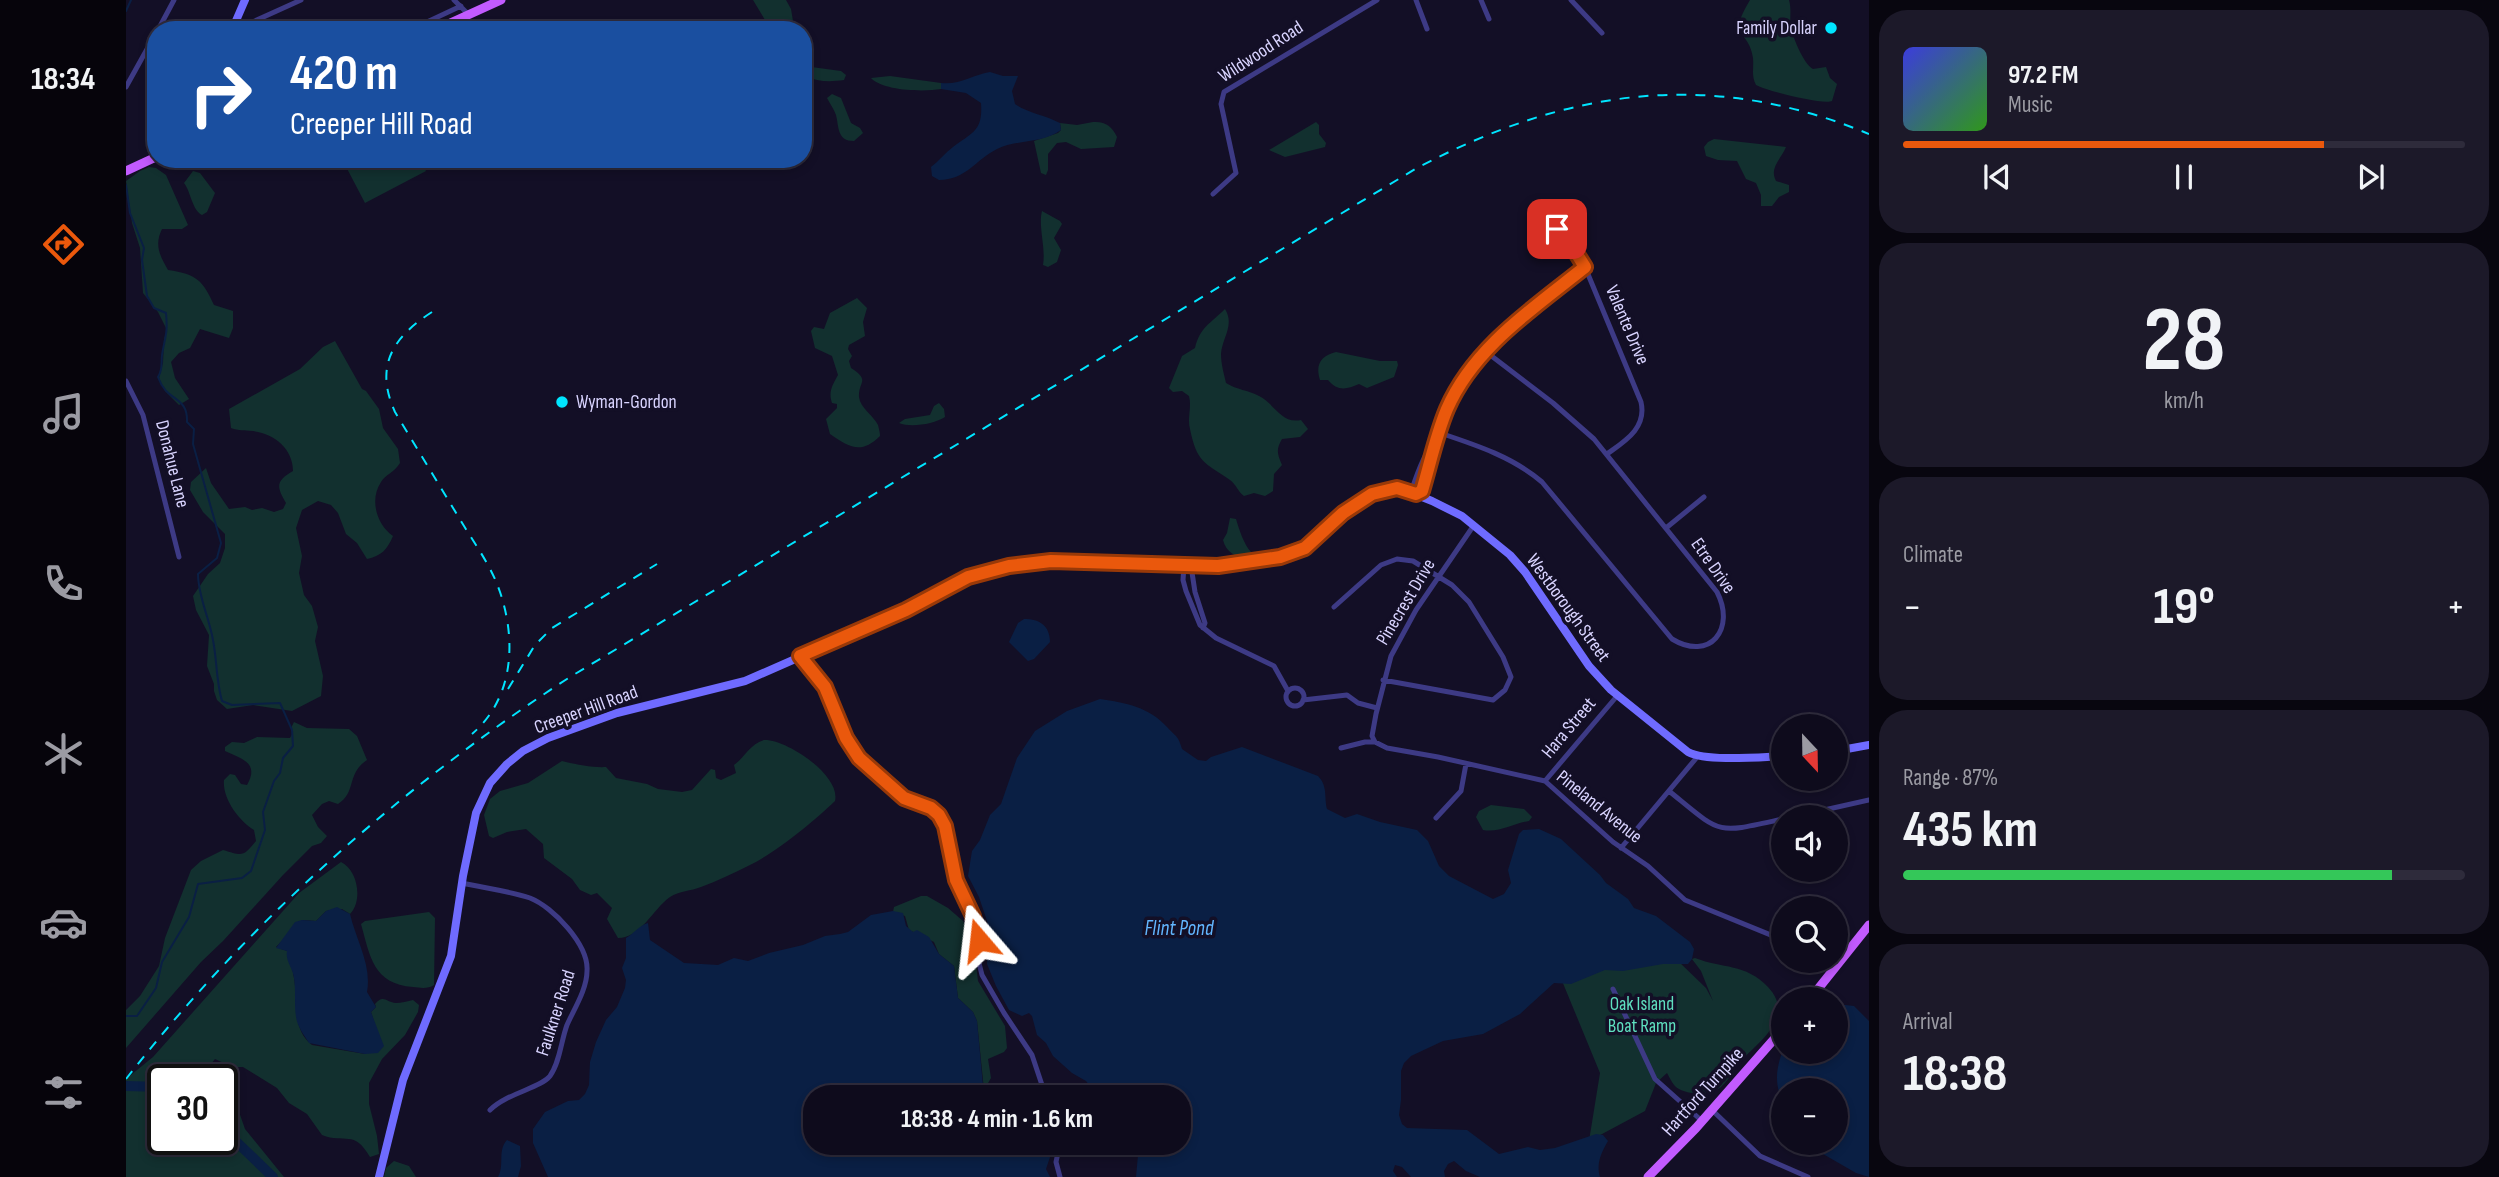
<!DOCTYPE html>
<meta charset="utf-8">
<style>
:root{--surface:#0e0b1c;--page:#1c1929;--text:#f1f3f6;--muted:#9b9ba3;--line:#2e2b3b;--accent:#ea580c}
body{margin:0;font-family:"Sofia Sans Condensed",sans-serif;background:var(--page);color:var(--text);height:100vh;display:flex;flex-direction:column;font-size:26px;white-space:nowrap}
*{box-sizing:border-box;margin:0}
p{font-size:23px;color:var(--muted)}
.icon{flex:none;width:38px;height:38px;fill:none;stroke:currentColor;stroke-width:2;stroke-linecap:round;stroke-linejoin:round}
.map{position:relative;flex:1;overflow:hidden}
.drawer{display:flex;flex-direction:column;gap:10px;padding:10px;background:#08060f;width:630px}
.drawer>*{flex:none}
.hud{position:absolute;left:21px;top:21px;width:665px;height:147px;border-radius:28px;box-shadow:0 4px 10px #0003,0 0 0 2px var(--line);background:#1a4fa0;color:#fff;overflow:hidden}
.needle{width:46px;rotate:158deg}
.fabs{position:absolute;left:1645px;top:714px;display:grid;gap:14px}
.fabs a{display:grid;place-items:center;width:77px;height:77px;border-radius:50%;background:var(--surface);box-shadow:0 4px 10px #0003,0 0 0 2px var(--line);font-size:35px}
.speed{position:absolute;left:21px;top:1064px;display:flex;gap:14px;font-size:35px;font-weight:700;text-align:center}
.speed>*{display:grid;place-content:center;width:91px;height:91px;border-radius:50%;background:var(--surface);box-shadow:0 4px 10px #0003,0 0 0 2px var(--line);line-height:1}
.speed .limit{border:4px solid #111;border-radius:10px;background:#fff;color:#111}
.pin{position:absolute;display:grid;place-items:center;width:60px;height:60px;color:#fff;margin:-30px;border-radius:14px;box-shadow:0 4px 10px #0006}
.me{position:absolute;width:77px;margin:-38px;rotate:343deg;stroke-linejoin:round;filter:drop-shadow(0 0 5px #0008)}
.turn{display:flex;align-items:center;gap:24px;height:147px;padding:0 28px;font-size:32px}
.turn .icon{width:91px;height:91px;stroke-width:2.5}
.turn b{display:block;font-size:49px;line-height:60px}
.big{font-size:52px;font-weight:700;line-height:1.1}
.drawer .tile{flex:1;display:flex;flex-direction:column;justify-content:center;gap:10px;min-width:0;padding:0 24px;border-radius:28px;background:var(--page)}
.drawer .dial{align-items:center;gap:0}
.dial b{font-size:91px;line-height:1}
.song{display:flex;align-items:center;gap:21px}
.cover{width:84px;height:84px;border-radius:10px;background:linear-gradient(135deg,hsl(240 70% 55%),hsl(110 70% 35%))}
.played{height:7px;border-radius:4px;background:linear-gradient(90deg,var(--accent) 75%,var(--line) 75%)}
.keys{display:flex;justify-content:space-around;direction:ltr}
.heat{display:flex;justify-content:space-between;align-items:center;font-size:38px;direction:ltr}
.charge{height:10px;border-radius:5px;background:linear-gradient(90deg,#34c759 87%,var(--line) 0)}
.trip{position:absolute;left:677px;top:1085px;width:388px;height:70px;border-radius:28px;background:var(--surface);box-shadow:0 4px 10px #0003,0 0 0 2px var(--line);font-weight:700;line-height:70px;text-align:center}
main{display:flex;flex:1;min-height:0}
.menu{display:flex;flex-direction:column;width:126px;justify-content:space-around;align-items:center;background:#06040b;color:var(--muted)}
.menu .icon{width:49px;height:49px}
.menu .on{color:var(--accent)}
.menu b{font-size:32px;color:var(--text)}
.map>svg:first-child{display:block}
.green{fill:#12302f}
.water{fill:#0a1f44}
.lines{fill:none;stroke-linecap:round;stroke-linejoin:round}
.stream{stroke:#0a1f44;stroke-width:2}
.river{stroke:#0a1f44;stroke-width:10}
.street{stroke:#3d3a85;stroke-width:5}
.secondary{stroke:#6f6bff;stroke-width:8}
.primary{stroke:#c25bff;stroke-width:9}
.rail{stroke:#00e5ff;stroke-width:2;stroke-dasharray:10 9;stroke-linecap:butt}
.route-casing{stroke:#983908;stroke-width:18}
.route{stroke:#ea580c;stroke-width:12}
.poi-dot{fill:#00e5ff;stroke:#130f26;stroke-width:2.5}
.labels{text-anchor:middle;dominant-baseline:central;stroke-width:7;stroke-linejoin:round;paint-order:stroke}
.poi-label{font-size:19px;fill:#d9d4ff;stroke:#130f26;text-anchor:end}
.street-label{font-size:19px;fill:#d9d4ff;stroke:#130f26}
.park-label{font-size:19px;fill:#5fe0c0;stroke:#130f26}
.water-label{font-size:21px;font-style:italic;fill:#62b6ff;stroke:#130f26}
</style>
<main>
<nav class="menu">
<b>18:34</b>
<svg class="icon on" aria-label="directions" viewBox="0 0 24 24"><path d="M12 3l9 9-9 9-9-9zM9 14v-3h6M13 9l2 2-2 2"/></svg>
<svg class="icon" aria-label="music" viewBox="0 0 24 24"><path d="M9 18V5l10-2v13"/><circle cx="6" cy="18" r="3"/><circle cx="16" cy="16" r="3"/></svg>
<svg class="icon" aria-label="phone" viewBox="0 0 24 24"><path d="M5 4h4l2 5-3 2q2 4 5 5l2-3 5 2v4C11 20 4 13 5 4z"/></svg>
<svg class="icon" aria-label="climate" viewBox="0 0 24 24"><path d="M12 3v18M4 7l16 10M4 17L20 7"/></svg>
<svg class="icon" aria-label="car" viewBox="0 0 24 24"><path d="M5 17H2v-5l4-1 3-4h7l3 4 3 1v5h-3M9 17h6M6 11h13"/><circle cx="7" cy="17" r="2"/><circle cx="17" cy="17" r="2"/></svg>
<svg class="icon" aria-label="filters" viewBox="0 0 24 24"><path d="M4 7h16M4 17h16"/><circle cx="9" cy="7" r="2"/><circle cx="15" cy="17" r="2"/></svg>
</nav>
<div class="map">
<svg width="1743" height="1177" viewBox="0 0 1743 1177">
<rect width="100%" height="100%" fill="#130f26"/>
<!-- green -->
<path class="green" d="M627 0H660L665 9 667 21 657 30H645Z
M1624 0H1663C1666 10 1663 20 1665 29 1668 39 1677 63 1687 69L1700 67 1704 78 1711 84 1706 101C1697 105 1641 91 1630 85 1625 75 1628 69 1627 58 1623 28 1600 40 1624 0Z
M678 66 715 71 720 75 718 80C704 82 692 82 679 76Z
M764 76 815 83V89C798 92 757 91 745 78Z
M706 94 715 98 725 123 734 128 737 133 728 141C711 141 713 127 710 115 708 109 704 104 701 98Z
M967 122C979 121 986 126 991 137L988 147 955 149 940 142 931 143 922 154V170L920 175 915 173 908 141 932 133 935 130 934 123 951 125Z
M1190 122 1193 125V134L1200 143 1199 147 1159 157 1143 150Z
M1588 139 1660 147C1655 159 1643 168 1650 181L1663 185V192L1653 197 1646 206H1635V195L1630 183 1620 179 1611 161 1592 160 1580 156 1578 147 1582 142Z
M216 159H294L300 171 239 203Z
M23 167 30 168 40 175 62 225 56 229H36C28 245 34 256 42 270 71 274 77 281 88 305L107 311V328L103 338 74 329 64 348 53 353 45 362 49 378 63 399 53 405 39 391 33 378 37 363 38 339 41 330 32 312 17 293 14 248 6 223 0 181 14 171Z
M67 171 74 173 89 193 81 212 76 215C66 210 65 192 58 183Z
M916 211 934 221 936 224 928 238 935 250 931 262 922 267 917 265C920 248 912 226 916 211Z
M731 298 741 308 737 322 739 336 723 345 722 349 726 356 723 361 725 368C745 381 732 381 733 397 734 408 748 416 752 425 753 429 754 433 754 436 735 455 723 447 704 434L700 419 711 408V404L706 403C702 392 707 384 712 375L706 356 689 348 685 331 688 327 698 329 704 313Z
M1099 309C1109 325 1096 338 1095 354 1095 364 1098 374 1100 383 1111 390 1122 390 1133 396 1149 404 1155 424 1175 420L1182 429 1174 437 1156 439C1150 449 1151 454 1156 465L1148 474 1147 491 1139 496 1128 493 1118 496C1112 492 1110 484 1104 480 1078 462 1071 463 1064 429 1061 418 1066 407 1063 396L1056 391 1047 392 1043 388 1056 356 1069 348C1074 327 1084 324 1099 309Z
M209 341 236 389 240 391 253 409 257 428 272 449 274 463C268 473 260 474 255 482 243 500 251 525 267 536 261 550 255 556 241 559L231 543 220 534 212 513 205 505 192 501 176 510 170 528 176 556 173 573 178 595 186 606 192 627 189 641 197 676 195 696 166 711 127 705 101 709 91 700 88 691V684L81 666 83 635 70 610 67 596 82 574 94 563 99 548V534L77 512 64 490 65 482 80 468 85 483 103 509 119 507 126 510 136 508 148 512 157 509 160 503C150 486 150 481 167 471 167 449 149 434 127 431 118 430 113 431 105 428L103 409 174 369 197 347Z
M1210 352 1254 361H1271L1272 365 1268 377 1241 388 1233 384C1220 390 1211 391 1202 380H1194C1189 364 1195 356 1210 352Z
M813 403 818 409 819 417C808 424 785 428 773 423L779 419 804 415 808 406Z
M1104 518 1110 519C1113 529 1118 545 1125 552V557L1122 558C1110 558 1100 552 1097 540L1101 533Z
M168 722 181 728 223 729 231 736 241 760C220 774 231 792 212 804L203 801 196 804 186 815 192 827 201 836 195 843 186 846 157 875 97 941 75 962 0 1048V1010L14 996 33 966 39 938 65 870 75 861 97 850C117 856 117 857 130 841L128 830C113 821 96 798 98 780L104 774 109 775 115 784 121 785C134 762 115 759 99 751V747L106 742 118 743 131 737 164 738 167 732 165 728Z
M638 740C660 739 715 775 709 801 687 822 652 851 624 865 608 873 591 881 575 887 565 891 553 891 544 897 526 910 515 938 492 938L481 919 486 908 471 893 465 895 454 890 446 879 418 858 417 844 400 829 381 832 367 838 363 836 358 815 364 799 374 791 402 783 436 761C447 764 468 768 480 767L490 778 521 784 532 789 556 792 566 790 585 769 589 770 590 778 595 780 610 773 608 765C620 756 623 745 638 740Z
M1365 805 1398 809 1406 817 1403 821C1387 823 1374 833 1357 830L1350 817 1353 811Z
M215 862C232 870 237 901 224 914L216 909 200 911 190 921 176 920 150 947 161 951C163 960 167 969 168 978 172 1000 165 1029 186 1045L239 1054 251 1031 245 1012 250 1007 249 1004C258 994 259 1002 270 1003 275 1003 282 1001 287 1000L293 1005 292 1012 279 1035 256 1059 243 1083V1104L251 1136 253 1154 244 1157C228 1129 219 1144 196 1135L181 1114 163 1103 151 1088 117 1067H106L89 1059 85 1064V1080H37V1139H96V1088L106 1092 119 1129 158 1177H0V1079L27 1057 173 893Z
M795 896H801L822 908 837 921 847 941 852 981 879 1026 881 1048 878 1052 862 1059 865 1078 858 1090 851 1021 847 1012 832 998 828 966 813 954 808 942 783 930 779 916 767 912 768 907Z
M303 912 309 918 308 985C302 989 295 988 287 987 247 984 244 956 235 924L239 921Z
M1569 958C1597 969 1619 963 1642 987 1669 1016 1636 1039 1618 1058 1609 1067 1604 1079 1595 1087 1586 1095 1563 1095 1553 1089 1547 1086 1544 1078 1541 1073L1530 1083 1519 1111 1463 1141 1474 1073 1434 976 1471 967 1551 960 1580 988 1587 1001 1575 971 1566 959Z
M268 1161 283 1166 290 1177H258L260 1168Z"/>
<!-- water -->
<path class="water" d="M864 72 877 76H892L886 91 889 104C902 113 919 115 934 123L935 130C916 144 892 139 871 149 849 160 840 180 813 180L806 176 805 167C813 161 819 153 827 147 847 132 857 131 855 103L840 93 815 89V83C834 85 846 75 864 72Z
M898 619C914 619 924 626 924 642L908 659 902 661 883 642 892 623Z
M974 699C1000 703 1023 707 1041 727 1050 737 1052 735 1056 749L1072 760 1080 761 1085 757 1116 747 1192 776C1202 786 1198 797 1201 809L1219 818 1231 814 1254 822 1291 830 1302 841 1313 866 1323 876 1367 899 1378 894 1385 883 1382 870 1393 834 1397 830 1413 829 1435 839 1474 875 1480 883 1502 899 1508 908 1530 916 1564 942 1568 949 1566 959 1562 964H1537L1497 971 1479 970 1445 984 1428 983 1394 1014 1357 1034 1317 1041 1285 1056 1278 1063 1275 1071V1100L1273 1115 1276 1124 1281 1128 1341 1130 1373 1154 1402 1147 1414 1150 1429 1148 1470 1134 1477 1135 1482 1141C1475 1153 1470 1164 1474 1177H1354L1340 1171 1328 1161 1322 1164 1318 1171 1319 1177H1285L1276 1167 1269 1165 1267 1171 1271 1177H1010L1012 1155 1009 1143H1054V1097H977L969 1092 960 1081 946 1073 927 1056 920 1043 911 1035 906 1016 903 1013 896 1016 883 1010 870 986 861 964 862 924 853 897 842 876 846 851 854 840 864 815 875 804 891 758 909 731 941 711Z
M211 907 224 914C230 940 246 965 241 992L250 1007 245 1012 258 1046 252 1053 239 1054 183 1043C178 1035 171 1026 170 1017 168 1006 170 989 168 978 167 968 159 961 161 951L150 948 169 922 176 920 190 921 200 911Z
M767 911 777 913 780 926 787 932 791 930 803 937 813 954 828 966 832 998 847 1012 851 1021 857 1086 860 1095 866 1097H690V1143H924L925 1154 920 1169 924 1177H422L407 1143V1129L419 1112 442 1101 453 1100 459 1094 463 1085 464 1062 470 1042 480 1020 491 1007 499 988 500 980 496 968 500 958V938C509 933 512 926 522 923L524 940 558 963 592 965 608 958 622 961 643 953 677 945 699 936 714 934 722 932 745 915Z
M1710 1004 1728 1006 1743 1021V1177L1730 1173 1678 1143H1710V1090H1657V1102C1648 1084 1650 1068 1657 1050L1710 1052Z
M381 1140 394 1146 395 1166 392 1177H372C379 1165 371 1151 381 1140Z"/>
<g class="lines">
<!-- stream -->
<path class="stream" d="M0 11 5 0
M0 185 4 213 18 248 16 260 21 296 28 308 40 313C42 334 39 336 36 355 35 364 37 369 32 377 41 403 62 395 61 422L68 429 67 444 95 543 91 558 72 574C72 596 83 617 87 640 91 660 90 681 96 701L106 705 154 703 166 730 167 746 157 758 154 773 148 781 137 812 139 830 125 871 116 878 72 884 63 917 36 962 30 988 11 1016H0"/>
<!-- river -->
<path class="river" d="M0 1086 37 1087
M96 1128 147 1177"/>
<!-- street -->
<path class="street" d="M328 0 343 15
M1290 0 1301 29
M1355 0 1363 19
M1445 0 1476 33
M36 23 47 30
M32 30 48 0
M109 30 175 0
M284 30 335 6
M0 87 30 33
M1087 194 1110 173 1095 104 1098 92 1251 0
M1411 212 1442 240 1459 267 1515 402C1521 428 1499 441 1481 454
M0 381 17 415 53 557
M1314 433C1350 445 1387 457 1416 482L1546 639C1584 662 1610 629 1591 592L1468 439 1427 403 1359 351
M1314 433C1300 450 1293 468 1286 489L1290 494 1296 491C1304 464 1310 435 1321 409 1349 347 1408 308 1459 267
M1540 528 1578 497
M1058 566 1057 580 1060 591 1074 625 1090 638 1148 666 1162 691
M1065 566 1069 592 1079 623 1077 628
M1208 607 1255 565 1271 559 1287 561 1326 585 1343 602 1377 657 1385 677 1379 690 1367 700 1257 680
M674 656 697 683 711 710 720 738 738 764 778 798 805 808 816 819 829 880 849 923 853 940 852 959 856 975 878 1013 906 1055 920 1097
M1160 697a9 9 0 1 1 18 0a9 9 0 1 1-18 0Z
M1177 700 1221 695 1232 703 1251 708
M1249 742 1246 736 1250 714 1265 656 1290 610 1348 525
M1215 748 1239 742H1249L1261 748 1312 757 1419 781 1487 842 1522 866 1559 900 1657 940
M1419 781 1491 696
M1543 791C1597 835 1588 834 1657 819
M1667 817 1743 800
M1310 818 1335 791 1340 764
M1495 848 1572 756
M336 883C358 888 383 891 404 898 427 907 463 945 461 971 461 989 448 1009 441 1025 435 1041 434 1062 424 1076 415 1088 381 1093 364 1110
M1487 989 1529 1079 1576 1121
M1586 1110 1634 1156 1682 1177
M934 1143 930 1162 934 1177"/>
<!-- secondary -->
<path class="secondary" d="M106 30 119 0
M1710 751 1743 745
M253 1177 277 1080 325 956 337 876 350 813 364 783 381 764 397 751 422 738 491 713 619 681 776 612 842 577 883 566 925 561 1092 566 1160 555 1181 547 1217 513 1240 497 1257 490 1276 489 1306 501 1336 516 1384 555 1399 572 1463 666 1485 690 1562 752C1581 762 1634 757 1657 756"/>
<!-- primary -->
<path class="primary" d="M309 30 375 0
M0 171 30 157
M1684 999 1743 925
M1522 1177 1570 1128 1657 1029"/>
<!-- rail -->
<path class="rail" d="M306 312C267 337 248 366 269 412 292 450 315 488 338 526 351 547 366 568 374 592 391 642 387 699 346 734
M382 689 409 645 426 628 531 564
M0 1079C124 920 275 787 444 677L1291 168C1441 89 1583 68 1743 134"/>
</g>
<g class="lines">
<!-- route casing -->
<g class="route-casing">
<path id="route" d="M853 940 847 916 830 880 819 826 813 815 805 808 778 798 733 758 720 738 699 687 674 656 780 610 842 577 883 566 925 561 1092 566 1154 557 1179 548 1217 513 1246 494 1271 488 1290 494 1296 491C1304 464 1310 435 1321 409 1348 347 1408 308 1459 267L1442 240 1431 229"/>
</g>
<!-- route -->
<use href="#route" class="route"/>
</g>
<!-- markers -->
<g class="poi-dot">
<circle cx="1705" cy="28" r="7"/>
<circle cx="436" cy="402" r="7"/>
</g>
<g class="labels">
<!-- poi labels -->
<g class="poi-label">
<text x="1691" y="28">Family Dollar</text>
<text x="450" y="402" text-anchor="start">Wyman-Gordon</text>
</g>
<!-- street labels -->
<g class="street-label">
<text transform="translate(1135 52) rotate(-33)">Wildwood Road</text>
<text transform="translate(1501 325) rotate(67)">Valente Drive</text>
<text transform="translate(46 464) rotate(76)">Donahue Lane</text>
<text transform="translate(1587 566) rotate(55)">Etre Drive</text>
<text transform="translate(1280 602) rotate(-59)">Pinecrest Drive</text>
<text transform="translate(1442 608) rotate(54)">Westborough Street</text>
<text transform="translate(460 710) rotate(-20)">Creeper Hill Road</text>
<text transform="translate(1443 728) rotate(-50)">Hara Street</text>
<text transform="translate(1473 807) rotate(39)">Pineland Avenue</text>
<text transform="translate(430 1013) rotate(-72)">Faulkner Road</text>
<text transform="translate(1577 1092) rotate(-48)">Hartford Turnpike</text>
</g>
<!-- park labels -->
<g class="park-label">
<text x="1516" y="1004">Oak Island<tspan x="1516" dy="22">Boat Ramp</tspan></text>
</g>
<!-- water labels -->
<g class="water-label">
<text x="1053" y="928">Flint Pond</text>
</g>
</g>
</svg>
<div class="fabs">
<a><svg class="needle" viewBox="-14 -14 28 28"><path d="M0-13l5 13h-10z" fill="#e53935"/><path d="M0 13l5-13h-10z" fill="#9b9ba3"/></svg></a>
<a><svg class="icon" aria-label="sound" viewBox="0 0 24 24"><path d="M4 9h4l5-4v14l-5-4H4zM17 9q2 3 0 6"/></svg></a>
<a><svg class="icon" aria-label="search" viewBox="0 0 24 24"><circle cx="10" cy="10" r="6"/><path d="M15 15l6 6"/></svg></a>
<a>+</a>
<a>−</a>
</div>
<div class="speed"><div class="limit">30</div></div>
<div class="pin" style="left:1431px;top:229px;background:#d93025"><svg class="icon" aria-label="arrive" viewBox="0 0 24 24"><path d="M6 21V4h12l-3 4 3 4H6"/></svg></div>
<svg class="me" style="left:853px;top:940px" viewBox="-20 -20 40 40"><path d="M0-17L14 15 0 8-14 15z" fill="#ea580c" stroke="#fff" stroke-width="4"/></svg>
<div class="trip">18:38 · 4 min · 1.6 km</div>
<div class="hud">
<div class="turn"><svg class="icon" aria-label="right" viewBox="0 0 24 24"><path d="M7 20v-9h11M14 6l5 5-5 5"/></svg><div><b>420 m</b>Creeper Hill Road</div></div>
</div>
</div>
<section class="drawer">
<div class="tile">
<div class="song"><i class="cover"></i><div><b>97.2 FM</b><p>Music</p></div></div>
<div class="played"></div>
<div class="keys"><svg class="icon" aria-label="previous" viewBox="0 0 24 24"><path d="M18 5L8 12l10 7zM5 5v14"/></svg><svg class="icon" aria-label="pause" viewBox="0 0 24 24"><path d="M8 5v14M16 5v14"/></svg><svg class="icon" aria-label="next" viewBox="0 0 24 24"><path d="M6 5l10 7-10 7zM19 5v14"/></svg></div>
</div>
<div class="tile dial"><b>28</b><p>km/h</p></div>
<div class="tile"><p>Climate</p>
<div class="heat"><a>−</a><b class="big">19°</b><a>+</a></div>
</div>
<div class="tile"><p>Range · 87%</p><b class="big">435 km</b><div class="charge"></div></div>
<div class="tile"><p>Arrival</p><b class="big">18:38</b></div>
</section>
</main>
